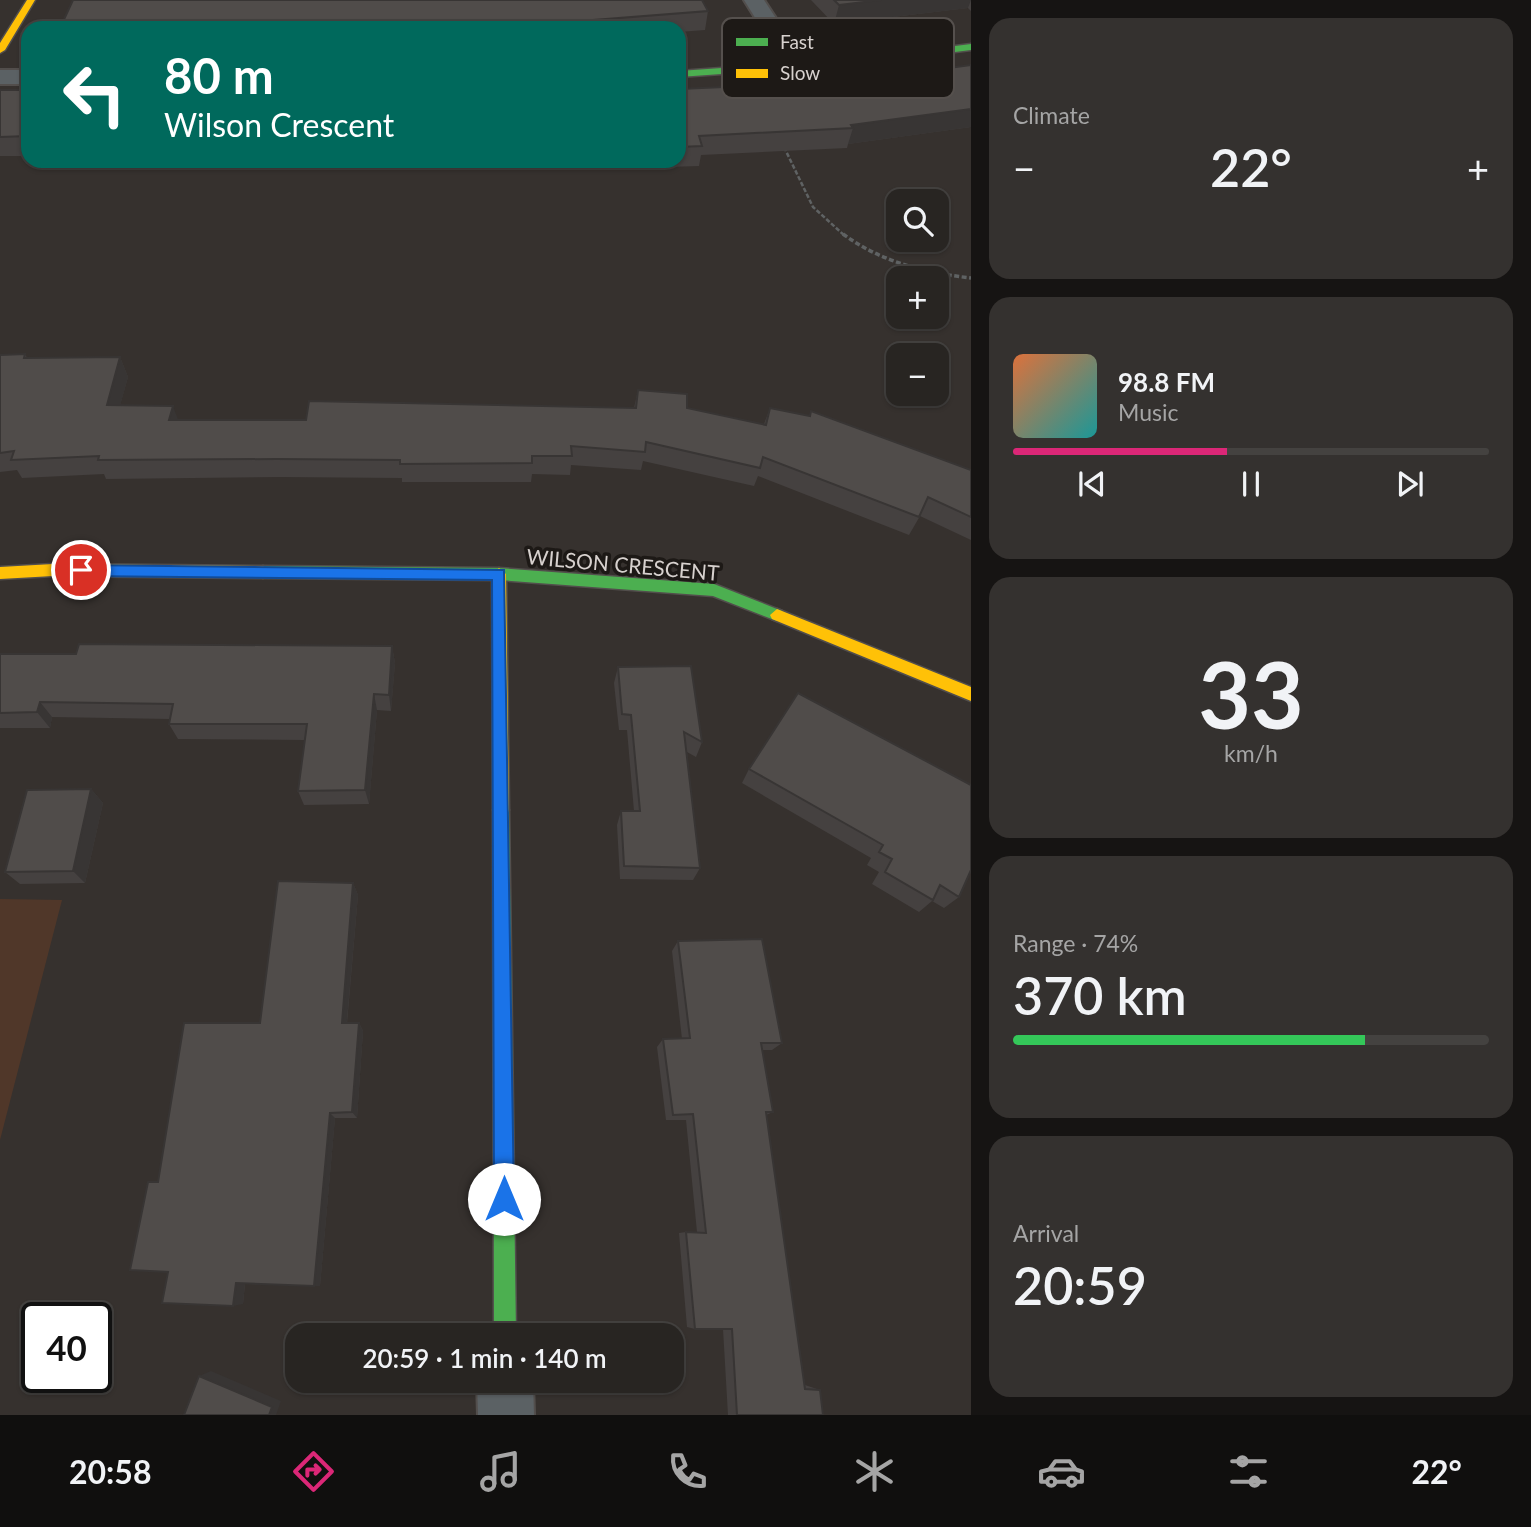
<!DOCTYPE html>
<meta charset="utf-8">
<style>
:root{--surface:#282522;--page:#34312f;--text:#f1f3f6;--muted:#a5a5a5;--line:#444240;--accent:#db2777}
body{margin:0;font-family:Lato,sans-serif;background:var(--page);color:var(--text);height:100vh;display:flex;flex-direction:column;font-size:26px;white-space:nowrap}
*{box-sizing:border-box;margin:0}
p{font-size:23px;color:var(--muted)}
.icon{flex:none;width:38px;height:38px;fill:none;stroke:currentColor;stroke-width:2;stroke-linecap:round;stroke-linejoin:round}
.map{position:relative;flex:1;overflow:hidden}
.drawer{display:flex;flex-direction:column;gap:18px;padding:18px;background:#161413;width:560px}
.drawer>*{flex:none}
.guide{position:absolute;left:21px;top:21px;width:665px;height:147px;border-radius:21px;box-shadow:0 2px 5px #0004,0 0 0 2px var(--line);background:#00695c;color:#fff;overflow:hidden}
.tools{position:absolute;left:886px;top:189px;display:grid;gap:14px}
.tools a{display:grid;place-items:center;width:63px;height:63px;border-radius:14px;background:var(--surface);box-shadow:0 2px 5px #0004,0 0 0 2px var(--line);font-size:35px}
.speed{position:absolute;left:21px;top:1302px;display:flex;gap:14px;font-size:35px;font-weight:700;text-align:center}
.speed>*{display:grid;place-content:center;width:91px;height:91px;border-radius:50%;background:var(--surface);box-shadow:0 2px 5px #0004,0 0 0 2px var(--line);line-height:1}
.speed .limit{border:4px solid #111;border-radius:10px;background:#fff;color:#111}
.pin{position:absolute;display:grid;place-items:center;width:60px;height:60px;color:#fff;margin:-30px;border:4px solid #fff;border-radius:50%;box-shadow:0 2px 7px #0007}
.me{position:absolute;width:77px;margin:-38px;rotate:0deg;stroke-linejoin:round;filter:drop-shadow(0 0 5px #0008)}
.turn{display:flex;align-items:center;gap:24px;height:147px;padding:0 28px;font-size:32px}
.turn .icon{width:91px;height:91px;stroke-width:2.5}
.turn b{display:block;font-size:49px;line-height:60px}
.big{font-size:52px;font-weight:600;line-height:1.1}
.drawer .card{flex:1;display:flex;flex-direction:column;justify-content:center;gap:10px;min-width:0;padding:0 24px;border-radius:21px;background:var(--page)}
.drawer .dial{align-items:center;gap:0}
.dial b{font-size:91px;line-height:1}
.song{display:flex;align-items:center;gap:21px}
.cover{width:84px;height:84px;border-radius:10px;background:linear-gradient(135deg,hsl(20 70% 55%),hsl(180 70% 35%))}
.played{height:7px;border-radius:4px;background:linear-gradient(90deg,var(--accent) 45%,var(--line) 45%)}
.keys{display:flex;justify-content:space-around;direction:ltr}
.heat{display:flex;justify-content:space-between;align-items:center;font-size:38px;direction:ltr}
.charge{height:10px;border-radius:5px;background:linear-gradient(90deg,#34c759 74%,var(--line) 0)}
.trip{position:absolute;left:285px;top:1323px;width:399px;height:70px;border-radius:21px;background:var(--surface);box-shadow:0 2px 5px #0004,0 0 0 2px var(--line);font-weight:600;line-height:70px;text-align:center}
.tabs{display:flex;height:112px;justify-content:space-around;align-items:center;background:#100f0e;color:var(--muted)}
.tabs .icon{width:49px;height:49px}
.tabs .current{color:var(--accent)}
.tabs b{font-size:32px;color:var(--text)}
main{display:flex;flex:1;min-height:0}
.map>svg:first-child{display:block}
.green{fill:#503729}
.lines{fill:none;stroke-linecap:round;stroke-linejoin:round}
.street-casing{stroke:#524e4c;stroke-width:4}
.fast-casing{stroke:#524e4c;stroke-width:3}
.slow-casing{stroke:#524e4c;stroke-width:3}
.path-far1{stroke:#5f6263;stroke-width:2.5;stroke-dasharray:4.5 2;stroke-linecap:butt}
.path{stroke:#5f6263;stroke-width:3.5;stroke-dasharray:5 2.5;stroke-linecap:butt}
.street{fill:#5b6164;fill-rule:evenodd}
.fast{fill:#4caf50;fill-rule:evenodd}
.slow{fill:#ffc107;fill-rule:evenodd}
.wall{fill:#454140}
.shaded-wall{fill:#383534}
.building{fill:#504c4a;stroke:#383534;stroke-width:2}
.route{fill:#1a73e8;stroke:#114b97;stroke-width:2}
.labels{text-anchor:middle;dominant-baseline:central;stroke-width:7;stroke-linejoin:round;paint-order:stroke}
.street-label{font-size:21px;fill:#d7d1ce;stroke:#1d1916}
.key{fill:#1d1916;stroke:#55504d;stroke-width:2}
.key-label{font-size:19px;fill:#d7d1ce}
</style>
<main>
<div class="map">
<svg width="971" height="1415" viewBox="0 0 971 1415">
<rect width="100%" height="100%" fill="#36312e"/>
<!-- green -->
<path class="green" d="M0 899 62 900 0 1140Z"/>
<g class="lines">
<!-- street casing -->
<g class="street-casing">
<path id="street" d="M744 0H764L808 67 805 72H789Z
M0 70H28V84H0Z
M477 1381H533L534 1415H478Z"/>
</g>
<!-- fast casing -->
<g class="fast-casing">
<path id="fast" d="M971 44V50L852 65 679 77V71L852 59Z
M263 566 499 568 714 584 782 611 784 615 777 621 713 596 499 580 263 578 256 572Z
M501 802 507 805 509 810 516 1335H494L493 810 495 805Z"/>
</g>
<!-- slow casing -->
<g class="slow-casing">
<path id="slow" d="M27 0H35L5 50 0 53V43Z
M53 564 263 566 270 572 263 578 53 576 0 579V567Z
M499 568 506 574 509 810 507 815 501 818 495 815 493 810 492 574Z
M777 609 971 687V701L772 619 770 615Z"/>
</g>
<!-- path-far1 -->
<path class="path-far1" d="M784 147 813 207 845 236"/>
<!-- path -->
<path class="path" d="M843 234C881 262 926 273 971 278"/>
<!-- street -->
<use href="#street" class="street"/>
<!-- fast -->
<use href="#fast" class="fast"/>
<!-- slow -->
<use href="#slow" class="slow"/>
</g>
<!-- wall -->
<path class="wall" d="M811 0H971V11L968 8 834 24Z
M708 11 705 30 679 32V28H60Z
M971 65V127L848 144 847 148 701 155 699 166 635 168 633 161H679V89L917 78 919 72Z
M0 90H28V156H0Z
M433 161H543L542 164Z
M25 354 27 358 120 357 128 377 120 405 178 420H306L634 408 638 390 687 408 764 424 770 408 971 470V540L920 516 909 535 758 476 754 486 643 461 641 470 571 465 570 475 532 474 531 482H402V478L281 477 106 479 104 474 22 478 17 470 0 472V355Z
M392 646 395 663 391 711 377 710 369 804 304 805 298 791 305 740 178 739 169 724 170 719 52 717 50 728H0V654H76Z
M618 667 702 742 696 757 687 752 700 868 693 880 620 879 617 825 621 811H634L627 730H619L614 683Z
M798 693 959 897 944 908 932 901 919 912 872 884 879 872 867 865 871 858 742 783 749 769Z
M91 789 103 803 85 883 20 884 5 872Z
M353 883 358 895 347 1023H359L363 1031 357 1118H335L320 1286 245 1284 243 1304 168 1272 260 1023Z
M678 941 782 1043 772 1050H762L773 1112 766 1115 805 1385 820 1390 823 1415H728L723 1329H695L687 1327 679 1233 686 1232H697L686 1120H666L657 1047 663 1039H682L672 951Z"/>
<!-- shaded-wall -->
<path class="shaded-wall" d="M881 0H971L968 8 834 24 839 5Z
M971 109V127L848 144 853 128 851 125Z
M120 357 128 377 115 424 107 405Z
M173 406 180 425 169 420Z
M392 646 395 663 391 711 389 695Z
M374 694 377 710 369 804 365 790Z
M40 702 52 717 50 728 37 712Z
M91 789 103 803 85 883 73 871Z
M353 883 358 895 346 1031 342 1023Z
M359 1023 363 1031 357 1118 352 1112Z
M330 1113 335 1118 320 1286H314Z
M236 1283H245L243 1304 233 1306Z
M211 1371 281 1401 276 1415H269L199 1376Z"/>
<!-- building -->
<path class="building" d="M73 0H702L708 11 594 20 595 28H60Z
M834 0H881L839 5Z
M971 65V109L851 125 853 128 699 136 702 146 679 147V89L925 78 919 72Z
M0 90H28V136L0 137Z
M25 354 24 358 120 357 107 405 173 406 169 420H306L309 401 636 408 638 390 687 394V408L766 425 770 408 810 416 811 411 971 470V517L928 497 919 517 763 457 760 468 646 442 645 452 571 446 572 456H532V463L400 464V460L277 459 98 460 99 456 11 460 14 451 0 453V355Z
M79 644 392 646 389 695 374 694 365 790 298 791 307 724H169L173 704 40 702 37 712 0 713V654H76Z
M691 666 702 742 684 732 700 868 624 866 621 811H640L631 715 622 714 618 667Z
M798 693 971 785V870L959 897 940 885 933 900 885 872 892 859 879 852 883 845 749 769Z
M91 789 73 871 5 872 27 790Z
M278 881 353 883 342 1023H359L352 1112 330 1113 314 1286 236 1283 233 1306 162 1303 168 1272 130 1270 148 1182H158L184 1023H260Z
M762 939 782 1043H761L773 1112H766L805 1389 820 1390 823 1415H737L732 1329H695L686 1232 706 1233 693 1114 673 1115 663 1039 690 1038 678 941Z
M199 1376 272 1407 269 1415H184Z"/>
<!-- route -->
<path class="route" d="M81 565 504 570 514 1199 511 1207 504 1210 497 1207 494 1199 492 580 81 576 74 570Z"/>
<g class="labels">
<!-- street labels -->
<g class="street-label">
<text transform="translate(623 564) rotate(5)">WILSON CRESCENT</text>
</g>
</g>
<!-- legend -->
<rect x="722" y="18" width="232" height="80" rx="10" class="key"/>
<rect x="736" y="38" width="32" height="8" fill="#4caf50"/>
<rect x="736" y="69" width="32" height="9" fill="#ffc107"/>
<g class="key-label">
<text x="780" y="49">Fast</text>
<text x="780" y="80">Slow</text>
</g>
</svg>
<div class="tools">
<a><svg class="icon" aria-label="search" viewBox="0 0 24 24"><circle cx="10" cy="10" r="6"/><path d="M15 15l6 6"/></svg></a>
<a>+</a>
<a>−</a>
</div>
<div class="speed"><div class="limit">40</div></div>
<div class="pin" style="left:81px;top:570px;background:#d93025"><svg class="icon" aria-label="arrive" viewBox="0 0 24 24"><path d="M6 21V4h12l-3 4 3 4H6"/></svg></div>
<svg class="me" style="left:504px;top:1199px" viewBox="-20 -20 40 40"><circle r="19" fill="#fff"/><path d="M0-13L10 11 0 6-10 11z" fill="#1a73e8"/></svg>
<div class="trip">20:59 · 1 min · 140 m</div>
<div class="guide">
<div class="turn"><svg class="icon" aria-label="left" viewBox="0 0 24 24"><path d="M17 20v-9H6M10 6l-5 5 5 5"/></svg><div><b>80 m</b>Wilson Crescent</div></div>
</div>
</div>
<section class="drawer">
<div class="card"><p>Climate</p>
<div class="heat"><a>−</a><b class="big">22°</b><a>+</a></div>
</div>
<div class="card">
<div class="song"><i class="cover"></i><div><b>98.8 FM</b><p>Music</p></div></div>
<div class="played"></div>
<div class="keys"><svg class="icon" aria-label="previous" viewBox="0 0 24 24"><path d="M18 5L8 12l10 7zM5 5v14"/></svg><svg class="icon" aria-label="pause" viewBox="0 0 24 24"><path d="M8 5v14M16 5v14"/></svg><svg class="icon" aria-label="next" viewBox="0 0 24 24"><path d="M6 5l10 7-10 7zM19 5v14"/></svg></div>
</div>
<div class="card dial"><b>33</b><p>km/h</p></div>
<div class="card"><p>Range · 74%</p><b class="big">370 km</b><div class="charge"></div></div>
<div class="card"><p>Arrival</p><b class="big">20:59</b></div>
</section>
</main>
<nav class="tabs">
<b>20:58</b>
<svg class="icon current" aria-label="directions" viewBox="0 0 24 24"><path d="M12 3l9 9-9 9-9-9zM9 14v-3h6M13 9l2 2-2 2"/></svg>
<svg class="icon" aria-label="music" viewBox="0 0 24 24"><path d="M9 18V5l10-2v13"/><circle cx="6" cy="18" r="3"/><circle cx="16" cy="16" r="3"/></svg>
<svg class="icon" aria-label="phone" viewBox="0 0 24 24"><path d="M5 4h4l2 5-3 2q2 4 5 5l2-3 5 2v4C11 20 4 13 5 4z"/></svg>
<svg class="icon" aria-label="climate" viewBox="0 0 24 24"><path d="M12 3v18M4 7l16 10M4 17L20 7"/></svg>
<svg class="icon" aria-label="car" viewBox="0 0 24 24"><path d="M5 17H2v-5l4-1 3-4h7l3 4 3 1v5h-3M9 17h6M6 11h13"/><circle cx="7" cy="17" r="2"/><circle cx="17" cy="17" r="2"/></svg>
<svg class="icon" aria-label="filters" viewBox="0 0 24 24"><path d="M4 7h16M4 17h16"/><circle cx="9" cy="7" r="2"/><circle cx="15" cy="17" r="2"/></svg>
<b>22°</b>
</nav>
